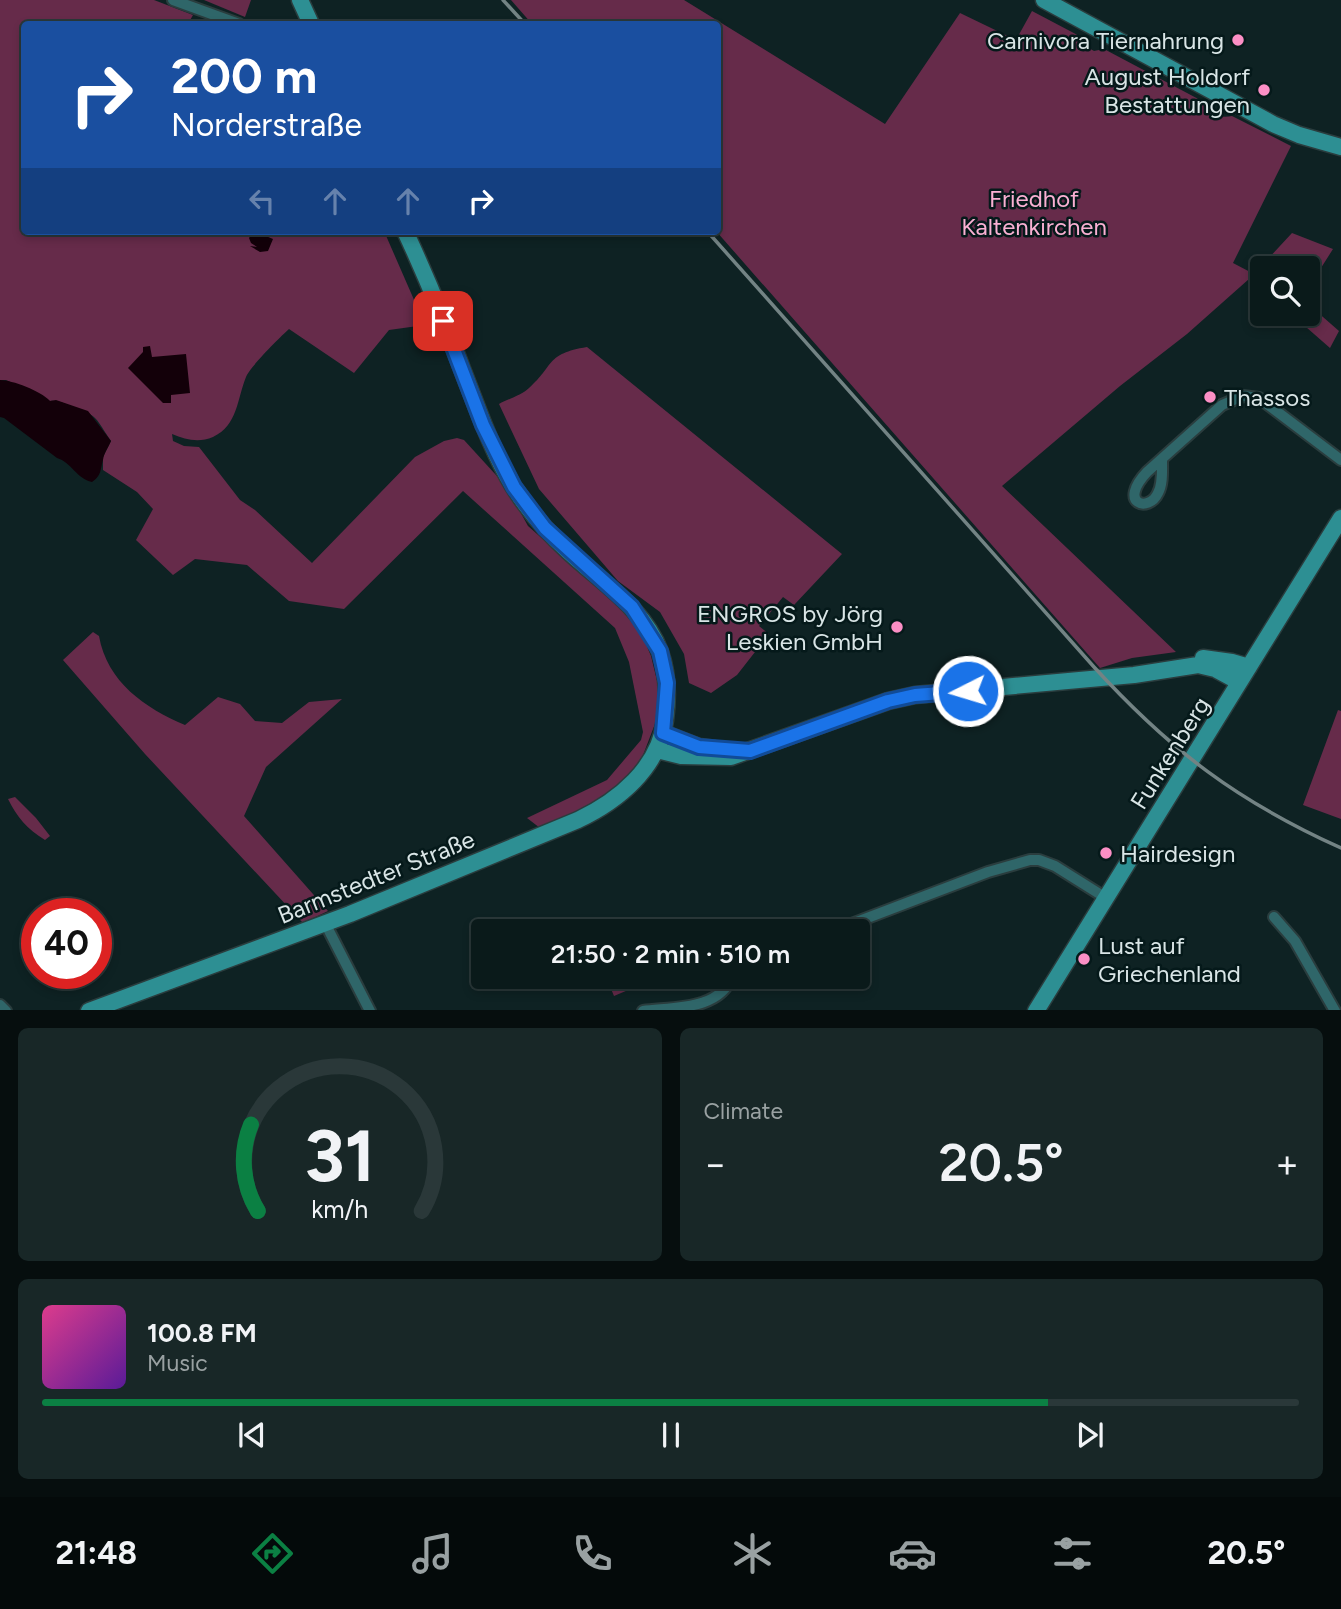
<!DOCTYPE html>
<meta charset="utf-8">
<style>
:root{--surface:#0a1a1a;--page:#182727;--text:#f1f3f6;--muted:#99a1a2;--line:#2a3839;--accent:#0b8043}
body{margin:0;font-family:Figtree,sans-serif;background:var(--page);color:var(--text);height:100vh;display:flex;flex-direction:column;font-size:26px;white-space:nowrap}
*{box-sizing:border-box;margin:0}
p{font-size:23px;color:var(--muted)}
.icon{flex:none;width:38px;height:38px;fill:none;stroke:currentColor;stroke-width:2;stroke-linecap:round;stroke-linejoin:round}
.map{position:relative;height:1010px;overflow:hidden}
.side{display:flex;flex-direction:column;gap:18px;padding:18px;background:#060e0e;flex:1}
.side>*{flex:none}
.banner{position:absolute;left:21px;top:21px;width:700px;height:214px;border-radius:7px;box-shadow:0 4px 10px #0003,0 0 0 2px var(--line);background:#1a4fa0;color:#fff;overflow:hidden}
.tools{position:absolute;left:1250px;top:256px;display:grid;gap:14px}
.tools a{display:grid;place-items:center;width:70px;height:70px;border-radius:7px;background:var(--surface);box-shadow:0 4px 10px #0003,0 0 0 2px var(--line);font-size:35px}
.speed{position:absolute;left:21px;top:898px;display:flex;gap:14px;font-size:35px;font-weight:700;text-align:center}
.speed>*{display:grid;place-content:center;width:91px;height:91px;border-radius:50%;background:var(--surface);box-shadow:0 4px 10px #0003,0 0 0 2px var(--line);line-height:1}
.speed .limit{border:10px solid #d22;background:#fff;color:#111}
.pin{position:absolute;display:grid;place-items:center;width:60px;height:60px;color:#fff;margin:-30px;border-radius:14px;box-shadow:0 4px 10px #0006}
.me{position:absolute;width:77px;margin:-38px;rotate:265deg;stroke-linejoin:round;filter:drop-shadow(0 0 5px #0008)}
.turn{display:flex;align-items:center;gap:24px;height:147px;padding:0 35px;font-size:32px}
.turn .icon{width:91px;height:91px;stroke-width:2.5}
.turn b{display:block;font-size:49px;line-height:60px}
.lanes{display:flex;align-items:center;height:66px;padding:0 35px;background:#0003;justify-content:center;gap:35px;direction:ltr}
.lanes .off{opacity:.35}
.big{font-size:52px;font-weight:600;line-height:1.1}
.side .widget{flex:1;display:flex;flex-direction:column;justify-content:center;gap:10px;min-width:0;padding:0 24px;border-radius:10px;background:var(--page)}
.side .dial{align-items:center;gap:0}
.dial svg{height:182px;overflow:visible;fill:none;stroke:var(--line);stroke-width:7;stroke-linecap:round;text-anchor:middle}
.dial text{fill:var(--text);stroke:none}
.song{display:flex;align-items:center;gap:21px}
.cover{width:84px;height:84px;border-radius:10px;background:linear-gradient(135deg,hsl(330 70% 55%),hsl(270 70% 35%))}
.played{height:7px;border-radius:4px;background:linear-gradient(90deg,var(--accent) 80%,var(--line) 80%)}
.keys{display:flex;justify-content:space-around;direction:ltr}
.heat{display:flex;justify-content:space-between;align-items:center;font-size:38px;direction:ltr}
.side .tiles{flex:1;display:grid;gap:18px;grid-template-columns:1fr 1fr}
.widget:last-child{grid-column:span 2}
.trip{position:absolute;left:471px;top:919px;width:399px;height:70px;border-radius:7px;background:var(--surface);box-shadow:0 4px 10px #0003,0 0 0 2px var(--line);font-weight:600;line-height:70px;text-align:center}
.tab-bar{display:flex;height:112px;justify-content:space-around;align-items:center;background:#040a0a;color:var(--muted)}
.tab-bar .icon{width:49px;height:49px}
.tab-bar .on{color:var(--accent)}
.tab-bar b{font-size:32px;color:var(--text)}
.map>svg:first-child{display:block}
.green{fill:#662b4a}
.water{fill:#130009}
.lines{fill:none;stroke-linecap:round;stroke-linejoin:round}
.street-casing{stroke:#2a3d3e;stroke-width:14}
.secondary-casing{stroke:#2a3d3e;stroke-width:19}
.street{stroke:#2f6669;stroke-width:10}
.secondary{stroke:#2d8f93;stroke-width:16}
.rail{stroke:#738384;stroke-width:3.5}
.route-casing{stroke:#114b97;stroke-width:18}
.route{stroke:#1a73e8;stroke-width:12}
.poi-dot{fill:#fb8fc5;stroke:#05191a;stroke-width:2.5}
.labels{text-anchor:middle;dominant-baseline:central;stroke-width:5;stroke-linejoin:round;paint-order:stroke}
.poi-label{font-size:24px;fill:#d9e5e6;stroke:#05191a;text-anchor:end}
.park-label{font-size:24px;fill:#fab0d3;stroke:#05191a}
.street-label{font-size:24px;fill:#d9e5e6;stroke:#05191a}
</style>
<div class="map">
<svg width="1341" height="1011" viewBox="0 0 1341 1011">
<rect width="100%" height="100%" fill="#0e2223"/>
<!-- green -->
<path class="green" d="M0 0H154L193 15 188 24H24V231H384L425 325 389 330 354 373 289 329C280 337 249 368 246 377 237 399 238 425 213 437 199 443 186 440 172 434L173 441 184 446 199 447 240 500 255 510 312 563 415 457 444 441 457 438 464 440 506 486 528 526 625 612 640 630 651 656 659 689 658 716 640 763 621 783 600 800 540 828 527 818 607 780 641 740 643 732 629 662 615 628 463 491 344 609 289 601 247 565 195 559 173 575 136 540 153 509 137 492 103 470V457L111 441C96 419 98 415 73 407 64 404 59 400 50 401L6 380H0Z
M204 0H251L245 17Z
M511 0H684L885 124 960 13 1016 40 1032 11 1087 40V47L1094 51 1104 49 1204 102C1212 113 1218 119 1232 116L1291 146 1233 263 1254 274 1292 233 1333 249 1307 290V268H1262V289L1249 279 1187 334 1120 386 1002 486 1176 652 1132 658 1100 668 716 231H718V24H532Z
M1307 303 1339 331 1330 348 1290 313H1307Z
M587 347 842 554 794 605 783 597 759 626 769 634 737 675 711 693 689 683 684 654 660 612 618 581 539 489 499 404C508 399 522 395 529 388 555 365 545 354 587 347Z
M93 632 99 636C107 682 145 708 185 725L218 697 240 704 255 721 282 723 309 702 342 699 266 767 244 816 328 911 303 923 145 754 63 660Z
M1338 710 1341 711V819L1303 805Z
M15 797 36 818 50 836 45 840C27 829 17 817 8 799Z
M606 977H645L647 982 614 996Z"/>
<!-- water -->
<path class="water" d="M254 231 273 239 268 251 260 252 250 246 257 247 251 243 249 238Z
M150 346 152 357 186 354 190 393 171 395V403H163L128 368 143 352V347Z
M0 380C12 380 41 391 50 401L56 400 88 411 111 441C108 448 104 453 103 460 100 470 102 475 92 482 77 479 71 462 57 458L4 418 0 417Z"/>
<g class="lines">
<!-- street casing -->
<g class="street-casing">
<path id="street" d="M173 0 239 24
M1162 460C1162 471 1163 484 1158 493 1149 513 1117 504 1147 472L1222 405 1243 396 1259 398 1341 460
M1274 917 1295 941 1335 1011
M325 923 370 1011
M833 931 988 872 1030 860H1039L1055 866 1106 898
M0 1005 6 1011
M643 1011C671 1007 720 1011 732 976"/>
</g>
<!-- secondary casing -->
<g class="secondary-casing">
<path id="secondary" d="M300 0 311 24
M1044 0 1273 124 1299 135 1341 147
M1203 658 1232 662 1249 667
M663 733 699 747 714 749
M657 750 681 756 731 757 888 701 915 695 1134 675 1198 665 1215 669 1239 682
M89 1011 350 914 578 820C618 801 659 768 665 720 668 697 668 674 660 652 645 609 600 581 568 551 547 532 528 510 513 486 491 449 478 409 462 369 445 322 426 276 405 231
M1036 1011 1341 518"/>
</g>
<!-- street -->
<use href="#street" class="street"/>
<!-- secondary -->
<use href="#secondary" class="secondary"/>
<!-- rail -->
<path class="rail" d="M503 0 525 24
M707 231 1094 667C1171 751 1237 801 1341 848"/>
</g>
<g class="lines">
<!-- route casing -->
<g class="route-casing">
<path id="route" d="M443 321 483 425 514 487 545 528 632 607 660 651 667 683 663 733 699 747 750 751 888 701 915 695 968 691"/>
</g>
<!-- route -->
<use href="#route" class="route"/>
</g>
<!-- markers -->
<g class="poi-dot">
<circle cx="1238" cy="40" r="7"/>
<circle cx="1264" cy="90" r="7"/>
<circle cx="1210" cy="397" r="7"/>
<circle cx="897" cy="627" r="7"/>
<circle cx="1106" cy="853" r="7"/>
<circle cx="1084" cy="959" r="7"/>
</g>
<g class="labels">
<!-- poi labels -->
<g class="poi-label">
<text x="1224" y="40">Carnivora Tiernahrung</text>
<text x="1250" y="76">August Holdorf<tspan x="1250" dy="28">Bestattungen</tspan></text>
<text x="1224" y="397" text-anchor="start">Thassos</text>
<text x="883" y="613">ENGROS by Jörg<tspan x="883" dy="28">Leskien GmbH</tspan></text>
<text x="1120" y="853" text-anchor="start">Hairdesign</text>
<text x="1098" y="945" text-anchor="start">Lust auf<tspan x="1098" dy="28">Griechenland</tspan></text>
</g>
<!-- park labels -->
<g class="park-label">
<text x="1034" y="198">Friedhof<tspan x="1034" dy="28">Kaltenkirchen</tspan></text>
</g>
<!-- street labels -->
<g class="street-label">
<text transform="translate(1170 753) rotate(-58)">Funkenberg</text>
<text transform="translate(376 877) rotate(-22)">Barmstedter Straße</text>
</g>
</g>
</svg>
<div class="tools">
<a><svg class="icon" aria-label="search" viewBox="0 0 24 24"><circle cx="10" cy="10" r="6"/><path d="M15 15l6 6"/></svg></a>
</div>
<div class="speed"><div class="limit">40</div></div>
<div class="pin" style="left:443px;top:321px;background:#d93025"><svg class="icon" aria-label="arrive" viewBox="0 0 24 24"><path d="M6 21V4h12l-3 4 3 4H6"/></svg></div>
<svg class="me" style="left:968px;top:691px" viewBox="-20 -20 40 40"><circle r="17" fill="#1a73e8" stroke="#fff" stroke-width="3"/><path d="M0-11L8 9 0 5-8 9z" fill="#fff"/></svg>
<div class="trip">21:50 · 2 min · 510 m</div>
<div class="banner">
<div class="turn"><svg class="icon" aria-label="right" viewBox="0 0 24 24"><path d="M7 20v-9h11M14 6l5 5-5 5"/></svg><div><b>200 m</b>Norderstraße</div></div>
<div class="lanes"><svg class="icon off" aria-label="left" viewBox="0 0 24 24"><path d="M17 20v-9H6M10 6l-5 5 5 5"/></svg><svg class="icon off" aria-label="ahead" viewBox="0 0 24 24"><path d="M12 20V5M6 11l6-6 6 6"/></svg><svg class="icon off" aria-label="ahead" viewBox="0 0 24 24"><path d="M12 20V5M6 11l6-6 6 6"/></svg><svg class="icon" aria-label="right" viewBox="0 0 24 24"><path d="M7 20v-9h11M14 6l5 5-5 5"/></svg></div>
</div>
</div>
<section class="side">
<div class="tiles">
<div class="widget dial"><svg viewBox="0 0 100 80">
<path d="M14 69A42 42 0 1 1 86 69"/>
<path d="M14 69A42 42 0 0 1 11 31" stroke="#0b8043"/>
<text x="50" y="56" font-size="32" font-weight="700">31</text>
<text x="50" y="72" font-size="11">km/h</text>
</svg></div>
<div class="widget"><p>Climate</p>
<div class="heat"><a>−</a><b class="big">20.5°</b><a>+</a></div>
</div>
<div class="widget">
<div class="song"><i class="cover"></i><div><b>100.8 FM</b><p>Music</p></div></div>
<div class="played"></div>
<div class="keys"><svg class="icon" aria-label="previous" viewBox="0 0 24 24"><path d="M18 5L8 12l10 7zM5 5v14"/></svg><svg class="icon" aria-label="pause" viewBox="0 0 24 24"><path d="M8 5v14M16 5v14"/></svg><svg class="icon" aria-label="next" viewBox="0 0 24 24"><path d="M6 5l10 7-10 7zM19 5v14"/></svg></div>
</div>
</div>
</section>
<nav class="tab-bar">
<b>21:48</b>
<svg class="icon on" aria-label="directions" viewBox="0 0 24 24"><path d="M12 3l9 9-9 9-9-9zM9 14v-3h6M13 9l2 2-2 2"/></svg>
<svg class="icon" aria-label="music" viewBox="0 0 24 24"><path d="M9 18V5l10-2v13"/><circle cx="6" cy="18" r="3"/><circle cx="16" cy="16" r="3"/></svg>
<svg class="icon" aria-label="phone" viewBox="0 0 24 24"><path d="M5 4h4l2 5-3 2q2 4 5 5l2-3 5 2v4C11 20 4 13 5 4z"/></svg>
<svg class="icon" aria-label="climate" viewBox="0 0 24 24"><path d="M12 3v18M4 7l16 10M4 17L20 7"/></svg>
<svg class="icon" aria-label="car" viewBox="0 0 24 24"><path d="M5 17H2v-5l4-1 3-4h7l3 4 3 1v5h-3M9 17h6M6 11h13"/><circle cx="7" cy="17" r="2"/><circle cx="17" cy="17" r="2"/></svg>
<svg class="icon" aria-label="filters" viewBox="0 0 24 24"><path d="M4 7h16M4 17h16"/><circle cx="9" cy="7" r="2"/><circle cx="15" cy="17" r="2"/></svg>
<b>20.5°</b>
</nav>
